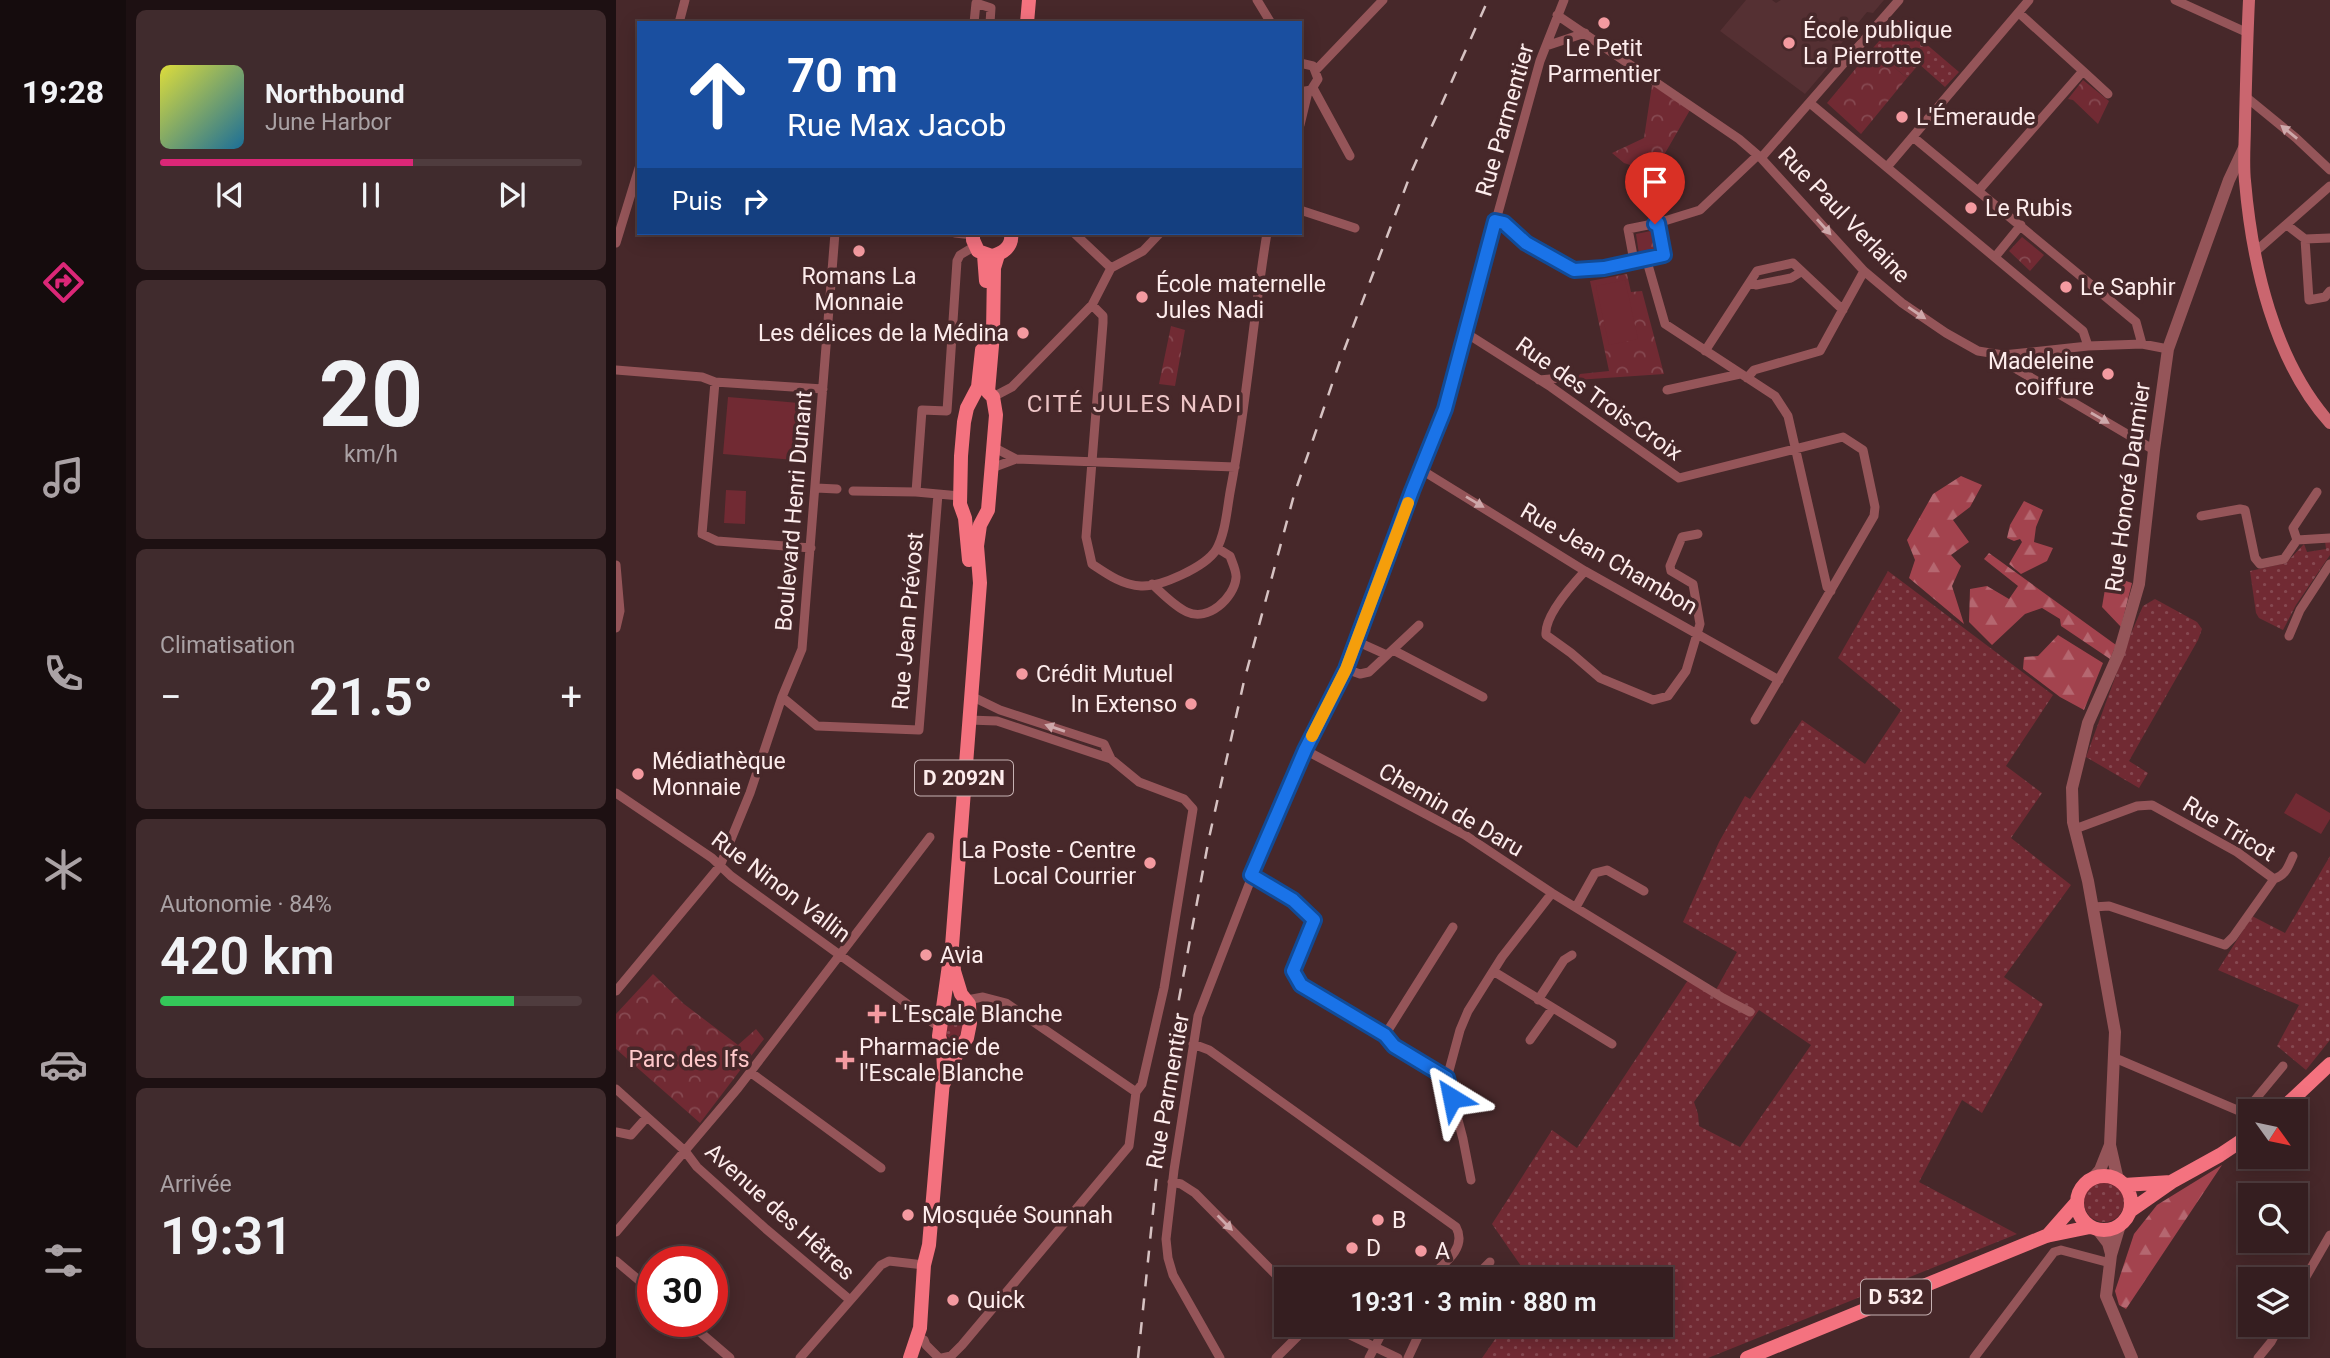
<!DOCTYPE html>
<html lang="fr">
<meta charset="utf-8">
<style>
:root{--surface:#351e20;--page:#402b2d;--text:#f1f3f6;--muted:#aaa2a5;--line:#4f3c3e;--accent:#db2777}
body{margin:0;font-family:Roboto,sans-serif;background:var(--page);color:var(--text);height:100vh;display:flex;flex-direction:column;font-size:26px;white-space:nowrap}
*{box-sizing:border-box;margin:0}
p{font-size:23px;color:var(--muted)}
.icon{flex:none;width:38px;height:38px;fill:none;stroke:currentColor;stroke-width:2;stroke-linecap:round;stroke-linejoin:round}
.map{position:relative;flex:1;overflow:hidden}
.details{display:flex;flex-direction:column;gap:10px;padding:10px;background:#1d1012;width:490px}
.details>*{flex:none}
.banner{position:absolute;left:21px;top:21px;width:665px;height:214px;border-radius:0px;box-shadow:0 4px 18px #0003,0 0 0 2px var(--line);background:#1a4fa0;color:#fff;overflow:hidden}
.needle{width:46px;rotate:123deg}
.fabs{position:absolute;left:1622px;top:1099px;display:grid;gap:14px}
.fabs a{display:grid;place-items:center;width:70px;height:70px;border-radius:0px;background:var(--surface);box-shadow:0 4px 18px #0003,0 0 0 2px var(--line);font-size:35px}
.speed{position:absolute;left:21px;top:1246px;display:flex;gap:14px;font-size:35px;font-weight:700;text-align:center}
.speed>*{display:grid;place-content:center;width:91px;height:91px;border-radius:50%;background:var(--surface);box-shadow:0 4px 18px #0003,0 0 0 2px var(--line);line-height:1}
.speed .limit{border:10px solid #d22;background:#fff;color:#111}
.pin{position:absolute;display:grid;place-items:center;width:60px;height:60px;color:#fff;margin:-72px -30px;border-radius:50% 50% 50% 0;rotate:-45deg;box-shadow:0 0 7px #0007}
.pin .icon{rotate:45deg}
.me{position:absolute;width:77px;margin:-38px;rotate:325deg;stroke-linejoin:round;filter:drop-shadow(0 0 5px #0008)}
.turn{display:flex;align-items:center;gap:24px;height:147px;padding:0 35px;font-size:32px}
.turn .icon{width:91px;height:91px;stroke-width:2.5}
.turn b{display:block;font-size:49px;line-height:60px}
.then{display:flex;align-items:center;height:66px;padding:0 35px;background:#0003;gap:14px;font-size:26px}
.big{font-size:52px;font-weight:600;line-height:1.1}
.details .tile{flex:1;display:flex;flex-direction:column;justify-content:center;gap:10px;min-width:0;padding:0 24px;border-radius:10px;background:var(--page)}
.details .dial{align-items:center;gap:0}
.dial b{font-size:91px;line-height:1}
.song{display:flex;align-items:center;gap:21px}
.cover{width:84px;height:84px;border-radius:10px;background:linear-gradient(135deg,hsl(60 70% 55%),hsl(200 70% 35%))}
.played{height:7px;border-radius:4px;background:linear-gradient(90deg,var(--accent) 60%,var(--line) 60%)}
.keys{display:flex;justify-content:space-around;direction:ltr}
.heat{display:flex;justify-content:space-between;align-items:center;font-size:38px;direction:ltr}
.charge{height:10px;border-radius:5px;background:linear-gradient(90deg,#34c759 84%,var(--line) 0)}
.trip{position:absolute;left:658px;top:1267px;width:399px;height:70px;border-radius:0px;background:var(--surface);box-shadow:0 4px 18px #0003,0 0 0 2px var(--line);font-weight:600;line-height:70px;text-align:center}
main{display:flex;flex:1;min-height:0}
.tab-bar{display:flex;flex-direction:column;width:126px;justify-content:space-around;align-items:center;background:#150c0d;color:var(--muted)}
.tab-bar .icon{width:49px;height:49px}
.tab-bar .selected{color:var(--accent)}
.tab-bar b{font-size:32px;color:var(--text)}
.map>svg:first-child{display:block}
.built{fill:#553033}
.grass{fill:url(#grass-dots);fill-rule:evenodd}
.forest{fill:url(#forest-firs)}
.park{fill:url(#park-crowns)}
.garden{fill:#712a33}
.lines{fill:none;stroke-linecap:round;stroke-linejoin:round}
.minor{stroke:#955559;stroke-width:9}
.tertiary{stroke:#955559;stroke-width:12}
.secondary{stroke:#ca666f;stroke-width:12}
.primary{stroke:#f4727f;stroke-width:14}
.rail{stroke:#d6c2c2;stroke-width:2.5;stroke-dasharray:12 12;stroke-linecap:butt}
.oneway{fill:#cea8aa}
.route-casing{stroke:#114b97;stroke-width:18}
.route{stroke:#1a73e8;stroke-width:12}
.slow{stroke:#f59e0b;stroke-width:12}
.poi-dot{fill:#f49aa0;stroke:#47282a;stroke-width:2.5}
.labels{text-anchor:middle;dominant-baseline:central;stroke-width:7;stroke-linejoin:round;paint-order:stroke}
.shield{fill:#47282a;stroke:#c6b1b2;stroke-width:2}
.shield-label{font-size:21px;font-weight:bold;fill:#fdecec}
.poi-label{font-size:23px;fill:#fdecec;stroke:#47282a;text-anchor:start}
.street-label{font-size:23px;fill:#fdecec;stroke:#47282a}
.park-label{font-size:23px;fill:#ffc8ca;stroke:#47282a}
.neighbourhood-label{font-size:24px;letter-spacing:2px;fill:#edc5c6;stroke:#47282a}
</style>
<main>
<nav class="tab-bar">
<b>19:28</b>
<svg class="icon selected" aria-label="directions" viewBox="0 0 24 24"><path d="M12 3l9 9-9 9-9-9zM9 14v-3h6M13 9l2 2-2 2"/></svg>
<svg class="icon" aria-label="music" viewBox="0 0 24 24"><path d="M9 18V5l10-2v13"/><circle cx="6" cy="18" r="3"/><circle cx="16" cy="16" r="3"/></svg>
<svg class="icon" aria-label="phone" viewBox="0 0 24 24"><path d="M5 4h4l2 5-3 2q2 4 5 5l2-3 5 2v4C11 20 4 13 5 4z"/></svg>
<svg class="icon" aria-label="climate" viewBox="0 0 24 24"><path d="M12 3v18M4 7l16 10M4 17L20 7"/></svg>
<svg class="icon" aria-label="car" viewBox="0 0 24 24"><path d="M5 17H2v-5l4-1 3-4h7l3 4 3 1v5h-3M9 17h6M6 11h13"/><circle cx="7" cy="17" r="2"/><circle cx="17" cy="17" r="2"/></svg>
<svg class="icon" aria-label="filters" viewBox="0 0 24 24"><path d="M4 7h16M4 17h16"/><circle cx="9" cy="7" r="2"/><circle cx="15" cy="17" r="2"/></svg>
</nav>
<section class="details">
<div class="tile">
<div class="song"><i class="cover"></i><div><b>Northbound</b><p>June Harbor</p></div></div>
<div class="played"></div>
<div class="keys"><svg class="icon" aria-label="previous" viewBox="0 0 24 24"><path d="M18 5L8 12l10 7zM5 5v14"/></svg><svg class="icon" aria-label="pause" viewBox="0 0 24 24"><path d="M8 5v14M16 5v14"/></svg><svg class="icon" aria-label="next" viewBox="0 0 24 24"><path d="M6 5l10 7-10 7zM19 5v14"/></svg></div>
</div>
<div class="tile dial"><b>20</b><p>km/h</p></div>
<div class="tile"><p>Climatisation</p>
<div class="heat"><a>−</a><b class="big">21.5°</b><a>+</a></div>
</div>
<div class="tile"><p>Autonomie · 84%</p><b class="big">420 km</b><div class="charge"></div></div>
<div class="tile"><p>Arrivée</p><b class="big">19:31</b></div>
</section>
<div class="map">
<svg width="1714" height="1358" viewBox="0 0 1714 1358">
<defs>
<pattern id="grass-dots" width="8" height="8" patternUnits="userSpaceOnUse" patternTransform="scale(1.75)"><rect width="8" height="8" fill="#712a33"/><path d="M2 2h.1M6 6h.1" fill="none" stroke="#864951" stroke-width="1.8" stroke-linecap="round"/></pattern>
<pattern id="forest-firs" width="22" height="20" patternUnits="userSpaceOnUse" patternTransform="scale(1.75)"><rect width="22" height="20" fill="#a3434e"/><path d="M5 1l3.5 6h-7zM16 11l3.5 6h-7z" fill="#b56770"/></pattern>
<pattern id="park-crowns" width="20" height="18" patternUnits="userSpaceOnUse" patternTransform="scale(1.75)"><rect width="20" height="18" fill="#712a33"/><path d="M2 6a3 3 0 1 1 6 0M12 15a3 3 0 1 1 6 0" fill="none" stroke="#864951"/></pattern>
</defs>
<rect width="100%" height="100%" fill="#47282a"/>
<!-- built -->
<path class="built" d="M1130 0H1156L1160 3 1165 0H1268L1257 13 1251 12 1216 55 1218 60 1189 94 1104 31Z"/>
<!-- grass -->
<path class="grass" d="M1282 20 1343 72 1329 87 1303 64 1291 78 1256 49Z
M1714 540V555L1680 605 1667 630 1643 618 1640 613 1634 571 1670 563 1688 544 1691 552 1710 549 1709 541Z
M1272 571 1437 695 1390 766 1426 793 1395 838 1455 885 1388 977 1427 1004 1366 1113 1346 1100 1303 1182 1401 1234 1092 1358H866L889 1325H1045V1279H914L876 1224 936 1130 961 1148 1072 980 1097 995 1121 952 1067 922 1103 842 1129 796 1134 799 1186 720 1249 764 1285 710 1222 658ZM1143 1010 1195 1045 1124 1147 1083 1126 1082 1114 1078 1102Z
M1539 599 1581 622 1586 629 1582 640 1513 761 1532 773 1523 788 1470 757 1516 631 1527 606Z
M1714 856V1040L1690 1070 1661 1046 1683 1005 1602 970 1636 916 1669 933Z
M341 1005C350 1012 348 1031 341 1039L336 1040 330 1035 333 1008Z
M1468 1202a20 20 0 1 1 40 0a20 20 0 1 1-40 0Z"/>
<!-- forest -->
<path class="forest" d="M1345 476 1366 485 1354 507 1337 520 1353 542 1335 555 1345 566 1336 586 1348 624 1293 578 1299 560 1291 540 1317 494Z
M1408 501 1427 510 1420 527 1418 542 1437 548 1431 561 1405 574 1393 564 1406 542 1404 539 1398 541 1391 538 1394 525Z
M1373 553 1500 645 1494 659 1445 626 1444 619 1426 608 1409 614 1376 645 1353 622 1354 589 1371 586 1393 599 1402 586 1368 559Z
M1502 570H1508L1507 580 1516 583 1505 627 1486 607 1489 589Z
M1442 635 1487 663 1468 710 1444 697 1407 669 1408 657 1422 656Z
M1606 1165 1510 1309 1503 1305 1499 1291 1518 1234 1541 1205Z"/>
<!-- park -->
<path class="park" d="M1256 49 1291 78 1245 134 1211 103Z
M1467 80 1493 101 1482 124 1457 100 1452 99Z
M1036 85 1074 110 1048 155H1042L1032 171 1008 163 996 153 1028 138Z
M1040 230 1044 250 1023 254 1020 234Z
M1406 237 1428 255 1414 271 1393 251Z
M1011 274 1015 292 1026 291 1048 374 960 380 964 374 993 371 974 281Z
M555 326 569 330 559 386 543 384Z
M37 974 68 1004 122 1045 140 1029 148 1039 84 1123 0 1049V1014Z"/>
<!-- garden -->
<path class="garden" d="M1009 280 1022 339 993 345 980 286Z
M112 397 183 403 178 460 107 454Z
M110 490 130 491 129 524 108 523Z
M1680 793 1714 813V819L1705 834 1668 813Z"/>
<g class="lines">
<!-- minor -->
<path class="minor" d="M641 0 655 23
M1559 0 1632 33
M941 15 1123 139 1145 158 1248 271 1286 303 1330 333 1362 351 1387 355 1472 346 1526 344 1552 349
M63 23 69 0
M358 23 360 3 375 8 374 23
M930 46 969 33
M684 63 697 66 702 79 695 90 684 92
M700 70 767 0
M1467 71 1492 94
M697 88 734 156
M1630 97 1680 138 1714 170
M1195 104 1467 331 1472 346
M684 125 692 92
M1297 137 1520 322 1526 344
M1145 158 1283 0
M1271 167 1413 0
M1363 190 1467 71 1403 13
M684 210 739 228
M879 221 888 223 910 243 959 270 988 268 1018 261
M1042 223 1048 255 1018 261 1012 229Z
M1042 223 1084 210 1142 155
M1671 225 1689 239 1714 238
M339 233 357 235
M458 233 495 268
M1689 239 1693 300 1709 297 1714 291
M0 243 23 168
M1640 251 1714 186
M1379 257 1405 225
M1030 258 1049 324 1159 396 1172 416 1211 587 1215 591
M1134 283 1140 285 1175 278 1185 272
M476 305 487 316V323L470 537 476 564C491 574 506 585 525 586 545 587 589 567 600 550 610 533 611 507 615 487 631 403 637 317 651 233
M850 333 935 387 1063 478 1227 437 1247 450 1259 507 1258 516 1139 720
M1089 351 1141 271 1177 263 1227 310
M1387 355 1392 364 1538 450
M0 370 86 377 99 382 207 389
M1131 378 1138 370 1204 351 1248 271
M923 380 957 377
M99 382 86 534 101 541 195 548
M1051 390 1124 374
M377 397 396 387 476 305 495 268 527 251 544 233
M379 448 400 459
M376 468 400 459 619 467
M804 469 969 571 1163 680
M200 488 221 489
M237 491 300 492 344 496
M300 492 306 410 331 411 341 261 344 255 359 246
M1585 516 1624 509 1629 510 1639 558 1644 564 1668 559 1681 540 1714 538
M1681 540 1677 528 1701 492
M0 565 4 611 0 628
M969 571C955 586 928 616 930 635L955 653 984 678 1037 700 1052 696 1070 671 1084 624 1077 584 1055 571 1054 566 1066 537 1082 534
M536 584C547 594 558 606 571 612 592 622 618 598 620 578 621 572 616 562 614 556L601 548
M1673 636 1684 610 1714 564
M740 641 771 655
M777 650 867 697
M730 669 744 674 753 672 803 625
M355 696 384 710 488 744 495 759
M166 697 201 726 303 730 322 494
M353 720 381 721 495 759 523 782 568 799 577 809 548 988 526 1084 520 1092
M689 750 849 835 936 893 1107 998 1134 1012
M0 793 96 858 115 876 323 1027
M1459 829 1521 806 1536 805 1621 852 1658 879 1617 937 1609 945 1493 906 1477 907
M635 875 677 900 698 920 677 971 680 980 685 985 769 1035 778 1046 831 1078
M1658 879C1670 875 1672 867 1677 856
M960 907 979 873 991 870 1028 891
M877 971 996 1044
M0 991 104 866 134 793 166 697 186 649 219 233
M922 1000 948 960 956 955
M769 1035 837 927
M914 1040 936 1009
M577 1044 593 1050 840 1227C852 1249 826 1265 811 1279
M1499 1058 1628 1113 1667 1066
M134 1072 265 1168
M0 1089 69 1151 81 1167 150 1229 234 1300
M0 1132 15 1135 31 1117
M855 1180 847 1139 831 1078 844 1030 852 1011 886 957 936 893
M556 1182 565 1184 579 1193 670 1285
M0 1232 122 1088 314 837
M0 1261 37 1292
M737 1279 742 1275
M857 1279 874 1262
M1680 1294 1714 1235
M71 1321 114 1358
M713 1325 782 1358
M308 1340 310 1345 323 1358
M184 1358 265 1265 273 1261 308 1265
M326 1358 335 1356 346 1345 513 1146 520 1092 390 1003 367 997 351 1000
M604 1358 557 1275 552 1258 550 1239 558 1170 582 1016 661 812 730 669 833 399 869 260 924 61 948 0
M660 1358 693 1325
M753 1358 770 1325
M792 1358 804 1332 811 1325
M1358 1358 1438 1252 1445 1250 1494 1263
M1642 1358 1655 1342 1664 1325"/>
<!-- tertiary -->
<path class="tertiary" d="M1477 1178 1484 1170 1494 1145
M1502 1180 1494 1145 1499 1032 1472 881 1457 822 1456 788 1472 723 1503 653 1523 584 1538 450 1552 349 1613 180 1628 148
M1504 1225 1495 1255 1490 1296 1516 1358
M1482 1230 1492 1243 1495 1254"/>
<!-- secondary -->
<path class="secondary" d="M1633 0C1631 41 1630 82 1629 122 1629 142 1627 162 1629 181 1636 263 1658 361 1714 423"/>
<!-- primary -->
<path class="primary" d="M411 23 413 0
M357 233V240L362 251 376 256C388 253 397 246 395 233
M368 255 370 281
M353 560 349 518 344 504 345 456 348 422 351 408 362 387 366 350
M327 1085 343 1049 351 1038 354 1023 353 1004 345 994 338 971 336 946 364 583 361 546 364 525 372 510 380 415 377 397 372 392 377 334 378 268 382 255
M1664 1111 1714 1064
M1461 1203a27 27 0 1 1 54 0a27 27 0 1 1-54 0Z
M1508 1185 1555 1182
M1514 1211 1557 1181 1604 1155 1634 1135
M1431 1236 1460 1203
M294 1358 304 1328 308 1265 313 1245 328 1069 327 1050 323 1036 333 965
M1131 1358 1430 1236 1474 1227"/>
<!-- rail -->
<path class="rail" d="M522 1358 541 1173 563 999 593 838 628 681 678 495 724 361 795 173 872 0"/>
</g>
<!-- one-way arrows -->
<defs><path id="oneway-solid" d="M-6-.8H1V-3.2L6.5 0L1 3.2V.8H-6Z" transform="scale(1.75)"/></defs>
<g class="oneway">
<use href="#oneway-solid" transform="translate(1673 132) rotate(-141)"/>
<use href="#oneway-solid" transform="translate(1208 227) rotate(48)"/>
<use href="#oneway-solid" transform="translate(1301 313) rotate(34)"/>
<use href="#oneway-solid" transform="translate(1484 418) rotate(30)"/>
<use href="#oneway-solid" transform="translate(859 502) rotate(31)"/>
<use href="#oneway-solid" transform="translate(439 728) rotate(-161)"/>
<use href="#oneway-solid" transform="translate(609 1223) rotate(45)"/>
</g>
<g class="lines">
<!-- route casing -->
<g class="route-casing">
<path id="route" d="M836 1098 831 1078 778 1046 769 1035 685 985 677 971 698 920 677 900 635 875 689 750 730 669 796 491 829 409 879 221 888 223 910 243 958 270 988 268 1048 255 1042 223 1039 224"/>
</g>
<!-- route -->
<use href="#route" class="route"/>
<!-- slow -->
<path class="slow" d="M696 736 730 669 792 503"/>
</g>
<!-- markers -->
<g class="poi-dot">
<circle cx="988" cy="23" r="7"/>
<circle cx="1173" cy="43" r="7"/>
<circle cx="1286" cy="117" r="7"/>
<circle cx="1355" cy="208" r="7"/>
<circle cx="243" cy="251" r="7"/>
<circle cx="1450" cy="287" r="7"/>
<circle cx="526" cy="297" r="7"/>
<circle cx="407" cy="333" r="7"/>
<circle cx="1492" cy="374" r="7"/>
<circle cx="406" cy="674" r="7"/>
<circle cx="575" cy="704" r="7"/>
<circle cx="22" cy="774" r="7"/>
<circle cx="534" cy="863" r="7"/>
<circle cx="310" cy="955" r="7"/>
<path d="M257.5 1003.5h7v7h7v7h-7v7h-7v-7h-7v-7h7z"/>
<path d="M225.5 1049.5h7v7h7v7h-7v7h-7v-7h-7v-7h7z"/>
<circle cx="292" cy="1215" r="7"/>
<circle cx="762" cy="1220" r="7"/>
<circle cx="736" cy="1248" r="7"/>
<circle cx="805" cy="1251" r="7"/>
<circle cx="337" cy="1300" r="7"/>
</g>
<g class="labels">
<!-- shield labels -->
<g class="shield">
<rect x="299" y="760.5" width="98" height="35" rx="5"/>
<rect x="1245" y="1279.5" width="70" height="35" rx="5"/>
</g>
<g class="shield-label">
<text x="348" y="778">D 2092N</text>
<text x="1280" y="1297">D 532</text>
</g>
<!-- poi labels -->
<g class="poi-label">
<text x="1187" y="30">École publique<tspan x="1187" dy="26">La Pierrotte</tspan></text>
<text x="988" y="48" text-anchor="middle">Le Petit<tspan x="988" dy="26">Parmentier</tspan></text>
<text x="1300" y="117">L'Émeraude</text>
<text x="1369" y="208">Le Rubis</text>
<text x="243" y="276" text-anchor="middle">Romans La<tspan x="243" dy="26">Monnaie</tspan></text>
<text x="540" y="284">École maternelle<tspan x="540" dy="26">Jules Nadi</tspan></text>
<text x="1464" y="287">Le Saphir</text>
<text x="393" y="333" text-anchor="end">Les délices de la Médina</text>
<text x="1478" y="361" text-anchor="end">Madeleine<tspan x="1478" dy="26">coiffure</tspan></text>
<text x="420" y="674">Crédit Mutuel</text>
<text x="561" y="704" text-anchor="end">In Extenso</text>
<text x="36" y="761">Médiathèque<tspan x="36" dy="26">Monnaie</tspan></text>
<text x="520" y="850" text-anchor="end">La Poste - Centre<tspan x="520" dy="26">Local Courrier</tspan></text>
<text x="324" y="955">Avia</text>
<text x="275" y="1014">L'Escale Blanche</text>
<text x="243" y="1047">Pharmacie de<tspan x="243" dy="26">l'Escale Blanche</tspan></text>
<text x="306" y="1215">Mosquée Sounnah</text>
<text x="776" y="1220">B</text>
<text x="750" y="1248">D</text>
<text x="819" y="1251">A</text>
<text x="351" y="1300">Quick</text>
</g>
<!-- street labels -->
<g class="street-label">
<text transform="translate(889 120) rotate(-74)">Rue Parmentier</text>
<text transform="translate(1228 215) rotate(46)">Rue Paul Verlaine</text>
<text transform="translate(983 399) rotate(35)">Rue des Trois-Croix</text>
<text transform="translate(1512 487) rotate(-82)">Rue Honoré Daumier</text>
<text transform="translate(178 511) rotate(-85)">Boulevard Henri Dunant</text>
<text transform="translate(993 559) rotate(30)">Rue Jean Chambon</text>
<text transform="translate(292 621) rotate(-85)">Rue Jean Prévost</text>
<text transform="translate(835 810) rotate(30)">Chemin de Daru</text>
<text transform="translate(1613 829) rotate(31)">Rue Tricot</text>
<text transform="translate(165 887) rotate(37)">Rue Ninon Vallin</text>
<text transform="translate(552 1091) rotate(-80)">Rue Parmentier</text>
<text transform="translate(164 1212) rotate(42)">Avenue des Hêtres</text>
</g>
<!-- park labels -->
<g class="park-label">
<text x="73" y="1059">Parc des Ifs</text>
</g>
<!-- neighbourhood labels -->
<g class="neighbourhood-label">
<text x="519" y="404">CITÉ JULES NADI</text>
</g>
</g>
</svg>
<div class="fabs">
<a><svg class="needle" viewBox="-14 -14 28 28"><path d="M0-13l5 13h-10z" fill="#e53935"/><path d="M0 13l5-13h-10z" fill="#aaa2a5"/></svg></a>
<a><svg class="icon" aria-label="search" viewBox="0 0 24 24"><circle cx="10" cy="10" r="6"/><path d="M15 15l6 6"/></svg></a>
<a><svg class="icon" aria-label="layers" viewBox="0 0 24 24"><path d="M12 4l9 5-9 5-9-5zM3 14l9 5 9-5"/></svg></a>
</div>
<div class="speed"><div class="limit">30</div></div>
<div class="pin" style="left:1039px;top:224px;background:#d93025"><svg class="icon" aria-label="arrive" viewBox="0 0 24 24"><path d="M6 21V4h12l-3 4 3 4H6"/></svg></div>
<svg class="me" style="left:836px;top:1098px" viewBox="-20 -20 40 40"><path d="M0-17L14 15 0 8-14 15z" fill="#1a73e8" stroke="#fff" stroke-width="4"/></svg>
<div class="trip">19:31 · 3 min · 880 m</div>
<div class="banner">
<div class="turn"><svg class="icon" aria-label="ahead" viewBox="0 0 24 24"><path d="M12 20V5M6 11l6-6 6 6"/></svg><div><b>70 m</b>Rue Max Jacob</div></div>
<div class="then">Puis<svg class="icon" aria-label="right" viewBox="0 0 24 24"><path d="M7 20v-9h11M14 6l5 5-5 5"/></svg></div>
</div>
</div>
</main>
